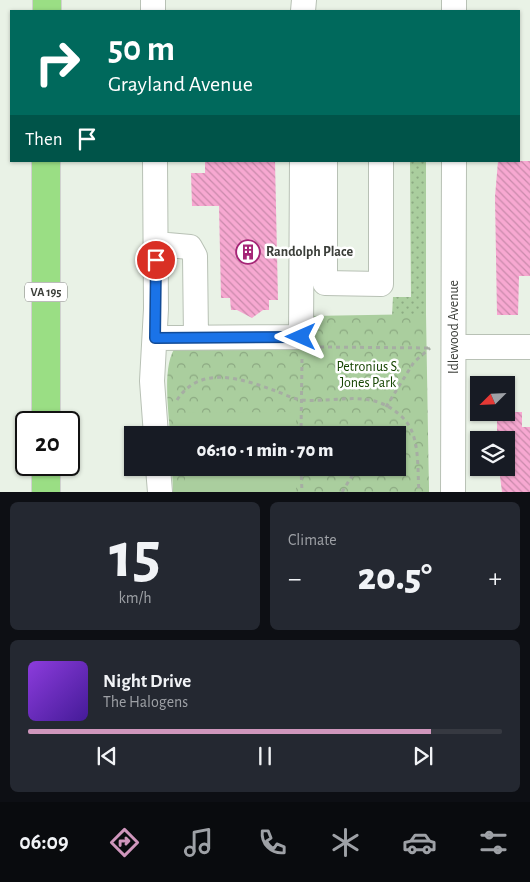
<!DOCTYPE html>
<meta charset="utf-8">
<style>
:root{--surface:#171b24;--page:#242831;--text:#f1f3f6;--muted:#9ea1a6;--line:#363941;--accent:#cf96bc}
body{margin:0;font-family:"Alegreya Sans",sans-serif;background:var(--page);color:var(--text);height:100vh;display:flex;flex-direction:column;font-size:19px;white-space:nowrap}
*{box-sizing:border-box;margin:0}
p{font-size:16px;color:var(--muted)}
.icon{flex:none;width:28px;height:28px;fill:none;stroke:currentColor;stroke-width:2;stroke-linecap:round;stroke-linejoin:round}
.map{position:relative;height:492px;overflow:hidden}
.details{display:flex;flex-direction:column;gap:10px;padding:10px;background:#0d0f14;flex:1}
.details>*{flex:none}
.hud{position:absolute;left:10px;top:10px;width:510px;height:152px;border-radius:0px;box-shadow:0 1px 4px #0004;background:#00695c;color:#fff;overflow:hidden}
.needle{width:32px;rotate:246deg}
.buttons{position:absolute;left:470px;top:376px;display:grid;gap:10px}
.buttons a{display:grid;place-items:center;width:45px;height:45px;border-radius:0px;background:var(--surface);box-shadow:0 1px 4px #0004;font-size:25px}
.speed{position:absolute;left:15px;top:411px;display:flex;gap:10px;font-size:25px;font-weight:700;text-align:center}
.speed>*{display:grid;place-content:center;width:65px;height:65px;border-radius:50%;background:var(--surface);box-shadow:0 1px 4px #0004;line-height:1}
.speed .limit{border:2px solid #111;border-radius:8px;background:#fff;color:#111}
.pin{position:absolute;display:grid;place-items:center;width:42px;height:42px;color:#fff;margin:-21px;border:2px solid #fff;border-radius:50%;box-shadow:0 1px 5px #0007}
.me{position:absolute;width:55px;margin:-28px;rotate:270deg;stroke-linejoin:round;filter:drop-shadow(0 0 4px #0008)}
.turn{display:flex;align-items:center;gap:18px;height:105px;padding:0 15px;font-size:22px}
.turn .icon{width:65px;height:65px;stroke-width:2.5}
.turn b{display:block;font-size:35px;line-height:42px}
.then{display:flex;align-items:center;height:48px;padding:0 15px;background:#0003;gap:10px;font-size:19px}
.big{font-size:38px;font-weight:800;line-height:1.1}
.details .card{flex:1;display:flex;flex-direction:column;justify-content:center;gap:8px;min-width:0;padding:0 18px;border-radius:8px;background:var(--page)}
.details .dial{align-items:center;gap:0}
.dial b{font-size:65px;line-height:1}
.song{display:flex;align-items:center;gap:15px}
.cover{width:60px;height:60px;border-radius:8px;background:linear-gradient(135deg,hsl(270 70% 55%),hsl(260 70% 35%))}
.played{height:5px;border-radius:2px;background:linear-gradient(90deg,var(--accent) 85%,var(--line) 85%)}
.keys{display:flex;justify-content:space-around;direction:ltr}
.heat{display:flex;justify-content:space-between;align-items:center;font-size:28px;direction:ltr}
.details .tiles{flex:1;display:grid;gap:10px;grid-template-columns:1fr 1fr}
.card:last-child{grid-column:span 2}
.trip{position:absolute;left:124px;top:426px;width:282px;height:50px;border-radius:0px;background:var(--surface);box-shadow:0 1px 4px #0004;font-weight:800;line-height:50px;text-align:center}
.menu{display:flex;height:80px;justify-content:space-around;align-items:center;background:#090b0e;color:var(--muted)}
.menu .icon{width:35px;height:35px}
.menu .active{color:var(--accent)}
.menu b{font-size:22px;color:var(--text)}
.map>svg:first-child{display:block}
.grass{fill:url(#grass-dots)}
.park{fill:url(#park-crowns)}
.pitch{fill:#aace9e}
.building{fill:url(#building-back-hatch)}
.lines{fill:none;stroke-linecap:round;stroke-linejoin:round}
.minor-casing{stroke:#b8c1b5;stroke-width:26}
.highway-casing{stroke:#d0d1cf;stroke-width:30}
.path{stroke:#a6ada3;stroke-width:3;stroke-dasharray:4 4;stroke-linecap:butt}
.minor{stroke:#fff;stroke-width:24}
.highway{stroke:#9ade84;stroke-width:28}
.route-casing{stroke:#114b97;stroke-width:12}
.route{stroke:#1a73e8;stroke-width:9}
.labels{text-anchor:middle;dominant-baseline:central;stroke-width:5;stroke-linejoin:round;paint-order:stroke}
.shield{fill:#fff;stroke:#767874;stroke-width:1}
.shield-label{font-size:12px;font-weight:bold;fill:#3b3e39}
.poi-label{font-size:14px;font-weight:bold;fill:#3b3e39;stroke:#fff;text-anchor:start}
.street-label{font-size:14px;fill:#3b3e39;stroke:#fff}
.park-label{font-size:14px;fill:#154400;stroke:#fff}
</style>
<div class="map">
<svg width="530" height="492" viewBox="0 0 530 492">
<defs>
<pattern id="grass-dots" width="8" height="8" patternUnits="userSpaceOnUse" patternTransform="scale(1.25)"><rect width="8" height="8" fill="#aace9e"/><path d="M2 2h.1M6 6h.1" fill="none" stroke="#8ca982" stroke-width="1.8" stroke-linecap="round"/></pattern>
<pattern id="park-crowns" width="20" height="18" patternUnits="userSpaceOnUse" patternTransform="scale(1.25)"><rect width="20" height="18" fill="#aace9e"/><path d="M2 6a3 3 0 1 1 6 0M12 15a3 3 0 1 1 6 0" fill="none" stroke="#8ca982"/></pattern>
<pattern id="building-back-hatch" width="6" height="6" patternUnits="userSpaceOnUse" patternTransform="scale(1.25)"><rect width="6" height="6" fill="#f7a8d1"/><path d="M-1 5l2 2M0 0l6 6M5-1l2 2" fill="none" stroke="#c98aab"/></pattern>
</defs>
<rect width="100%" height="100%" fill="#e9f2e6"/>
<!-- grass -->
<path class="grass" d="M410 161H426V314L420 315 429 492 402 433 304 435 312 343 310 316H392L393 297H411Z"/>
<!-- park -->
<path class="park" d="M426 314 429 492H173L172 468H398V435H170C169 411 161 364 177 345L311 343 310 316Z"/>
<!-- pitch -->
<path class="pitch" d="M296 412V435H184V413Z
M185 468H296V492H185Z"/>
<!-- building -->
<path class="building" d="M205 161H275L278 300H269V310H263L252 318 237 310H231L230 298H221L219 206H192L191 173H205Z
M498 161H530V276H519L518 315H497L495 197Z
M497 412H522V427H530V492H502L499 468H506V440H497Z"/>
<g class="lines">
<!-- minor casing -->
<g class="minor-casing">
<path id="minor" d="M153 0V11
M454 0V11
M303 11 304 0
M155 161 156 309 152 381 156 435
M325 161V283L381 284V161
M156 244 190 247 195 256 196 337
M155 338 301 337 302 161
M454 347H530
M158 468 160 492
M453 492 454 161"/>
</g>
<!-- highway casing -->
<g class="highway-casing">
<path id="highway" d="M47 11V0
M46 422V161
M46 492V465"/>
</g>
<!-- path -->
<path class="path" d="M320 347 431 348
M177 400C200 365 240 378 273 390 282 393 293 399 302 400 338 403 371 388 401 416 421 433 417 468 419 492
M386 407 414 362 430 348
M301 435 302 358
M301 468 302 492
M342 492 357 468"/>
<!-- minor -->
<use href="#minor" class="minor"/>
<!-- highway -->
<use href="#highway" class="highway"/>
</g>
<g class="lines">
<!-- route casing -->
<g class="route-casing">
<path id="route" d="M156 260 155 338 301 337"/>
</g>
<!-- route -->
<use href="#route" class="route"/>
</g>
<!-- icons -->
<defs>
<g id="building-ring" transform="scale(1.25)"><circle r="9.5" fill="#fff" stroke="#a52576" stroke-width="1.5"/><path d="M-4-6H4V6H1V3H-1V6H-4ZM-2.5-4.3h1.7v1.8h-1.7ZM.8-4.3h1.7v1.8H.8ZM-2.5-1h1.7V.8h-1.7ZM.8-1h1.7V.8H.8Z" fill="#a52576"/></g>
</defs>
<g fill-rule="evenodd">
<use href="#building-ring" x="248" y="252"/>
</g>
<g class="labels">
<!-- shield labels -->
<rect class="shield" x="25" y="282.5" width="42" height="19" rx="4"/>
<g class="shield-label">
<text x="46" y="292">VA 195</text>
</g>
<!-- poi labels -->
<g class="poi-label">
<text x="266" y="252">Randolph Place</text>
</g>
<!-- street labels -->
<g class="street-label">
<text transform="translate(454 327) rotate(-90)">Idlewood Avenue</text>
</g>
<!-- park labels -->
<g class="park-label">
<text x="368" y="367">Petronius S.<tspan x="368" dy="16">Jones Park</tspan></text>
</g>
</g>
</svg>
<div class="buttons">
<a><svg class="needle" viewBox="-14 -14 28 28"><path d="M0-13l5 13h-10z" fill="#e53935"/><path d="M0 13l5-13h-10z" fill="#9ea1a6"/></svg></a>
<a><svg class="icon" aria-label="layers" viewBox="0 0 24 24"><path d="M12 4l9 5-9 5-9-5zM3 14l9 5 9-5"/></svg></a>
</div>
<div class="speed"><div class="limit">20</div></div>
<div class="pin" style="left:156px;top:260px;background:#d93025"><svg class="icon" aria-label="arrive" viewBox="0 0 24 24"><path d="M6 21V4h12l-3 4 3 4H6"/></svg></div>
<svg class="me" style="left:301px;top:337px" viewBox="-20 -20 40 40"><path d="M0-17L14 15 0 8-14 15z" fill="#1a73e8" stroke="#fff" stroke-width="4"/></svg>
<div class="trip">06:10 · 1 min · 70 m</div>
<div class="hud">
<div class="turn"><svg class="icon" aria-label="right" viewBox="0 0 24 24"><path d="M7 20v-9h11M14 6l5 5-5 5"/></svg><div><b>50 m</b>Grayland Avenue</div></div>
<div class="then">Then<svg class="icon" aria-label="arrive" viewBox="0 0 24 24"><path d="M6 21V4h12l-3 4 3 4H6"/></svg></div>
</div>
</div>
<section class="details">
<div class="tiles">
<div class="card dial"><b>15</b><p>km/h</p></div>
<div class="card"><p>Climate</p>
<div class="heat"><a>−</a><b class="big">20.5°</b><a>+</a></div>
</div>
<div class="card">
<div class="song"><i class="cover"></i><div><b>Night Drive</b><p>The Halogens</p></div></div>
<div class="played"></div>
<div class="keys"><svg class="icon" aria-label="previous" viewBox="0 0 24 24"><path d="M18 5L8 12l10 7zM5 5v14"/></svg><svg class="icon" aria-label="pause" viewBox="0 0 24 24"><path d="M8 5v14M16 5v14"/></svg><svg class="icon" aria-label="next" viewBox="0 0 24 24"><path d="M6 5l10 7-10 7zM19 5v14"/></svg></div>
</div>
</div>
</section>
<nav class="menu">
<b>06:09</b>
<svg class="icon active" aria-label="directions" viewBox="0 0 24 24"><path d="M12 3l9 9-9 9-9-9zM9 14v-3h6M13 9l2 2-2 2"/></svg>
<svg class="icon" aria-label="music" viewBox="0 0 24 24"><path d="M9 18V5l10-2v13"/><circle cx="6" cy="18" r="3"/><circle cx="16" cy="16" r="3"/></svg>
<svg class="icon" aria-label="phone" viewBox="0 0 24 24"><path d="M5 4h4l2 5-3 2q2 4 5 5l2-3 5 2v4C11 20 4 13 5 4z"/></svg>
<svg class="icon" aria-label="climate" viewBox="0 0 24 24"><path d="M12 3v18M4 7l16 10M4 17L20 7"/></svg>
<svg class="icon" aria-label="car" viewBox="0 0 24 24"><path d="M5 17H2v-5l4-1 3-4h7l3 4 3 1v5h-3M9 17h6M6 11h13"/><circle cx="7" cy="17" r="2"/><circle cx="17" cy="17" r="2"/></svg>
<svg class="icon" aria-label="filters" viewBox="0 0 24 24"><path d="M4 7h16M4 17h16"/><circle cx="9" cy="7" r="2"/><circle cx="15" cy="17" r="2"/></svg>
</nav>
